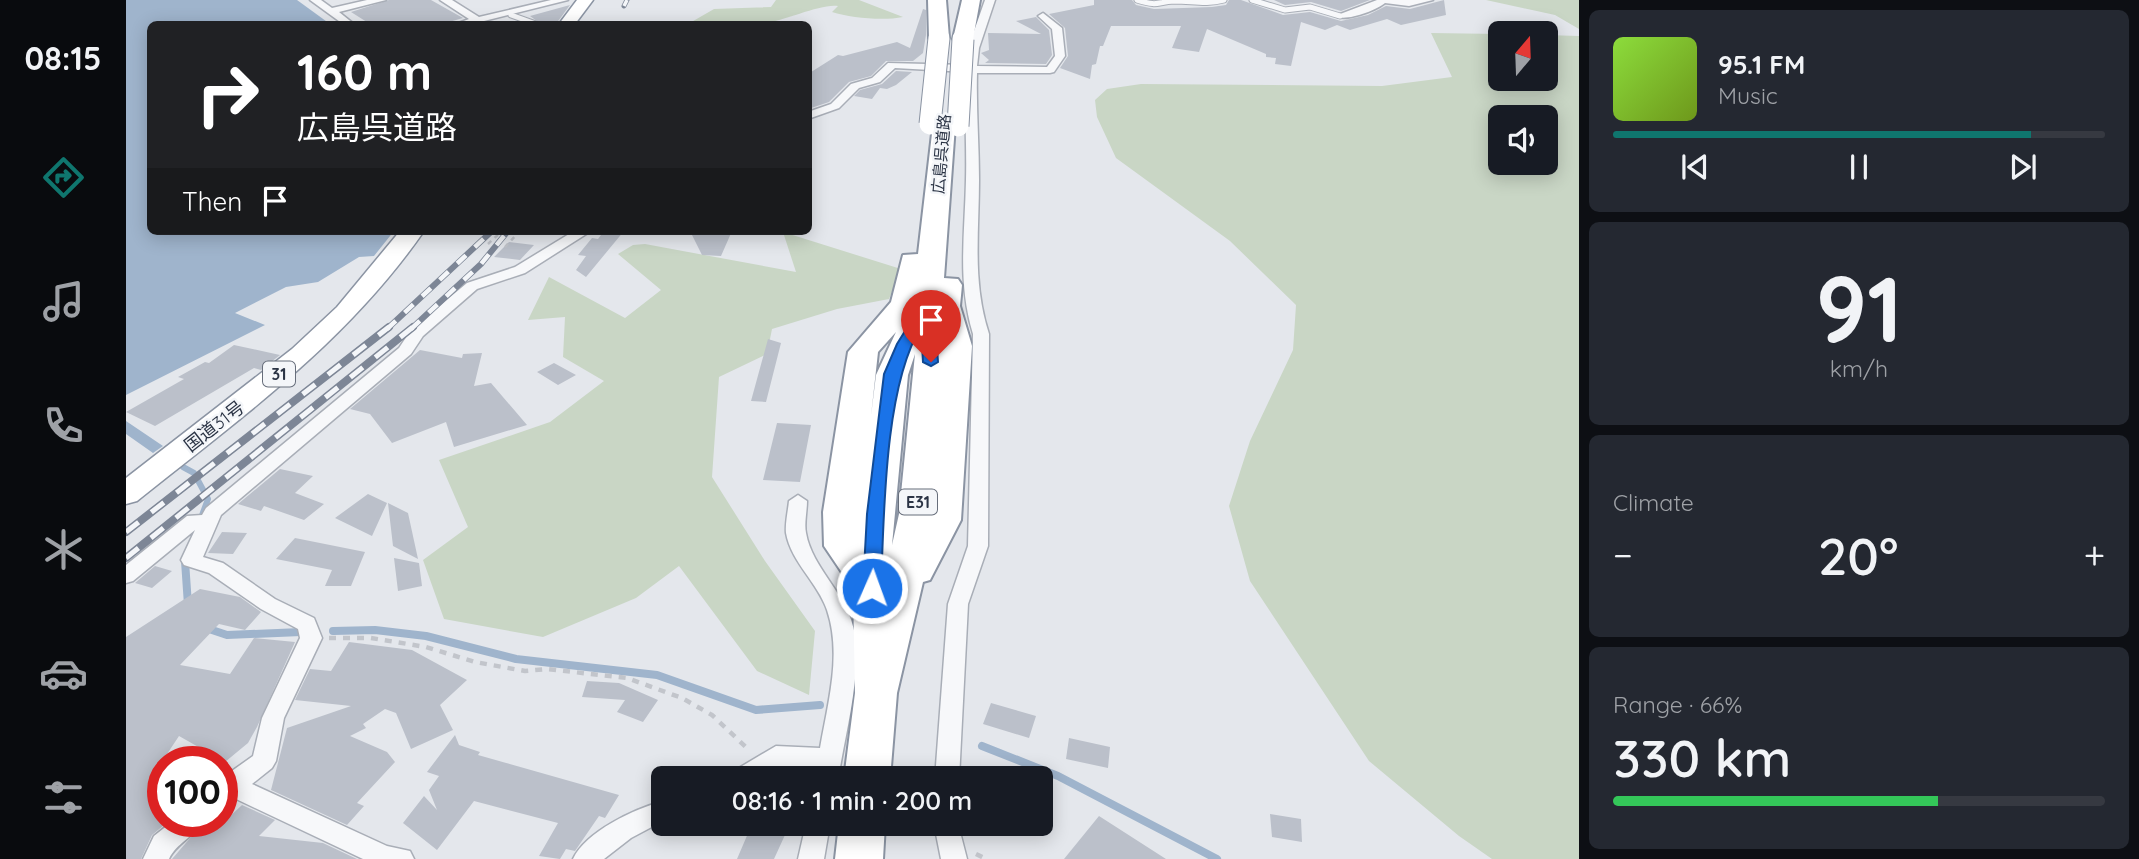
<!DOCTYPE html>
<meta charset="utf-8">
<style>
:root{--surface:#171b24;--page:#242831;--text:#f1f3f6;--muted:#9ea1a6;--line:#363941;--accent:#0f766e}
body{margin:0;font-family:Quicksand,"Noto Sans JP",sans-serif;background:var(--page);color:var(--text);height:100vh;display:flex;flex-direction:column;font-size:26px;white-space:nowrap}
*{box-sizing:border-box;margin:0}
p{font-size:23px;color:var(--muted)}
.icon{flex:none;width:38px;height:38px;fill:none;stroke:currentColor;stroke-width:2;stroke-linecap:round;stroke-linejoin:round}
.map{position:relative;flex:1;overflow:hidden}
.panel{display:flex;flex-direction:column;gap:10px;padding:10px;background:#0d0f14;width:560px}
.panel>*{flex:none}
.banner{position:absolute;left:21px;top:21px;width:665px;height:214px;border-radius:10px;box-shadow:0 4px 18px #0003;background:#202124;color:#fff;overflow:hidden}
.needle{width:46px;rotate:19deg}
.controls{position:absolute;left:1362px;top:21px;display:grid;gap:14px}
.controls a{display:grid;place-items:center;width:70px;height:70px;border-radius:10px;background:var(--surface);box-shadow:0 4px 18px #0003;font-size:35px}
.speed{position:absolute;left:21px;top:746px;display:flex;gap:14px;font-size:35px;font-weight:700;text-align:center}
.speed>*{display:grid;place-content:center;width:91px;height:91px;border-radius:50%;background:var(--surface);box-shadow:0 4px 18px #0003;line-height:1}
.speed .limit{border:10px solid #d22;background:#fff;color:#111}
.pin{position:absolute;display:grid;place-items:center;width:60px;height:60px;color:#fff;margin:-72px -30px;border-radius:50% 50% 50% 0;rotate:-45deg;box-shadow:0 0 7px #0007}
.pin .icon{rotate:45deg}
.me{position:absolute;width:77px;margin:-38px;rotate:2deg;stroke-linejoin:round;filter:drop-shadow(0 0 5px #0008)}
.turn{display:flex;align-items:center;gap:24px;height:147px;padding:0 35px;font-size:32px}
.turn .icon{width:91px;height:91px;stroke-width:2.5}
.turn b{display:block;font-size:49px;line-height:60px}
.then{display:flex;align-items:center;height:66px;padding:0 35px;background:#0003;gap:14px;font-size:26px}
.big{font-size:52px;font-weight:600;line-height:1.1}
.panel .widget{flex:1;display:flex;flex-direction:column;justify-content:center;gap:10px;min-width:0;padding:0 24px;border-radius:10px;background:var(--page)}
.panel .dial{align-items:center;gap:0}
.dial b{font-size:91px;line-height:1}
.song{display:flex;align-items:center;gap:21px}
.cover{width:84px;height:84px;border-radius:10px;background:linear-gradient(135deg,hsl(90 70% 55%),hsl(80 70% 35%))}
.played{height:7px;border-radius:4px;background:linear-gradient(90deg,var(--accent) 85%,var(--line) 85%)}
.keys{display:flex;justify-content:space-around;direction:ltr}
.heat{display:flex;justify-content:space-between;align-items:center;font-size:38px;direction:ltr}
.charge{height:10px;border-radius:5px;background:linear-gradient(90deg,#34c759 66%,var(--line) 0)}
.trip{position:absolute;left:525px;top:766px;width:402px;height:70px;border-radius:10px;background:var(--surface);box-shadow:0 4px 18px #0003;font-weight:600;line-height:70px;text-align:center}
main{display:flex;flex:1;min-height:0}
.tabs{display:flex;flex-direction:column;width:126px;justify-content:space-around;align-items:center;background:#090b0e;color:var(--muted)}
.tabs .icon{width:49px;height:49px}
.tabs .on{color:var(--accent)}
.tabs b{font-size:32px;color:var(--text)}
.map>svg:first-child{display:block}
.green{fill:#c9d6c5;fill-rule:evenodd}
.water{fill:#9fb4cc}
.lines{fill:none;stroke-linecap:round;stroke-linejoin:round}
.stream-far1{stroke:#9fb4cc;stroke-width:6}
.stream{stroke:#9fb4cc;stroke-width:8}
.building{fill:#bbc0ca}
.service-casing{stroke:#a9aeb7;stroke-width:7}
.minor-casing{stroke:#a9aeb7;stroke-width:3}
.trunk-casing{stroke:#8b94a3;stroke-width:3}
.motorway-casing{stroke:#8b94a3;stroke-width:4}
.path-far1{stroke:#c2c5cb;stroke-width:2.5;stroke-dasharray:4.5 4.5;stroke-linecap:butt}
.path{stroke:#c2c5cb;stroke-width:4.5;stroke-dasharray:7 7;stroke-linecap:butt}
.service{stroke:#f7f8fa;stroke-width:5}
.minor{fill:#f7f8fa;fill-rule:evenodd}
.trunk{fill:#fff;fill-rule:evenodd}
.motorway{fill:#fff;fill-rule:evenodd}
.rail-far2-casing{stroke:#7d8696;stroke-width:5}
.rail-far1-casing{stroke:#7d8696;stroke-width:6}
.rail-casing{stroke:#7d8696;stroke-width:8}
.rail-far2{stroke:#f4f6f9;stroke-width:3.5;stroke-dasharray:10;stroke-linecap:butt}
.rail-far1{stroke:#f4f6f9;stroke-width:4.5;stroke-dasharray:12;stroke-linecap:butt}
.rail{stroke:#f4f6f9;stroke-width:5;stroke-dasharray:16;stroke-linecap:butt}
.motorway-bridge-casing{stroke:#8b94a3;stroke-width:23;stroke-linecap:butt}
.motorway-bridge{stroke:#fff;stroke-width:21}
.route{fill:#1a73e8;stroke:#114b97;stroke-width:2}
.labels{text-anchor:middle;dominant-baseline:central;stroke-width:5;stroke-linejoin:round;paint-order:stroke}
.far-street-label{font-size:16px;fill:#2b3445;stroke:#f4f6f9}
.shield{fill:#f4f6f9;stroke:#676e7b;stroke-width:2}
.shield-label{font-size:16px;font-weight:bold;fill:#2b3445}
.street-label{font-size:18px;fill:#2b3445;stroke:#f4f6f9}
</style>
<main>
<nav class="tabs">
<b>08:15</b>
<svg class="icon on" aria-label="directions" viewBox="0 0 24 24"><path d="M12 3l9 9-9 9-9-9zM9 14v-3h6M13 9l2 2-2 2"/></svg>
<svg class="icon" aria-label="music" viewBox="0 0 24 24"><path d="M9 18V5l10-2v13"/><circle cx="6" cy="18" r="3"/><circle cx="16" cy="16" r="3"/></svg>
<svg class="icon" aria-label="phone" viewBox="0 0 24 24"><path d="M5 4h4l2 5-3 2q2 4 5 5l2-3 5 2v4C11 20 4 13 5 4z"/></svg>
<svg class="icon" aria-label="climate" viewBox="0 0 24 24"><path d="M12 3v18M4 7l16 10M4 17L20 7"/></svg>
<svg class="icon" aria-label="car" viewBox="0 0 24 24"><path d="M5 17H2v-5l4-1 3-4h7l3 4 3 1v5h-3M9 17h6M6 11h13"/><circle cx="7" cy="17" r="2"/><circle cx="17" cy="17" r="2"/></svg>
<svg class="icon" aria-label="filters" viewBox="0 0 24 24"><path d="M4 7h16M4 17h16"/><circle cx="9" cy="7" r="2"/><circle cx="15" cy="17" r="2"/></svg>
</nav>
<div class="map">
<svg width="1453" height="859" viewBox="0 0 1453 859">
<rect width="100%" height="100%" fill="#e4e7ec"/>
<!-- green -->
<path class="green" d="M650 0H733L777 17C757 21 725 18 706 12L712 6C695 3 657 22 633 24 610 26 586 25 562 24L588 9 645 7Z
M1360 0H1453V29L1429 15Z
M1305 33 1374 34V79H1419V35L1453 36V859H1366L1333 836 1243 761 1124 581 1103 506 1124 441 1167 350 1170 305 1104 241 990 158 971 117 969 100 981 89 1015 84 1256 86 1326 77ZM1419 117V163H1374V117Z
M657 232 775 269 763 299 711 309 646 329 641 354 593 377 586 477 639 561 689 631 683 695 631 671 553 566 510 598 417 637 318 619 297 560 342 527 313 460 424 422 478 381 437 357 439 317 402 320 423 277 499 318 535 290 492 254 507 245 519 244 670 272Z"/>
<!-- water -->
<path class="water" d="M0 0H171L204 24H24V231H268L248 256 233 257 192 282 160 287 109 313 139 325 0 395Z
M0 421 37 446 27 453 0 434Z"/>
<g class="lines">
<!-- stream-far1 -->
<path class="stream-far1" d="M57 467 68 473 82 499 75 518
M59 560V563"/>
<!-- stream -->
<path class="stream" d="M59 561 62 605
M80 628 101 635 175 632
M207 631 249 630 300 636 390 659 531 675 630 710 694 705
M856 746 932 776 1091 859"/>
</g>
<!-- building -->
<path class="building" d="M263 0H305L337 18 316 24H244L225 12Z
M968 0H1006L1010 5 1028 9 1086 7 1100 5 1103 0H1115L1157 15 1184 12 1215 21 1242 15 1260 6 1284 9 1318 0 1320 15 1275 25 1261 19 1224 30 1211 25 1199 30 1175 22 1165 66 1149 64 1150 58 1140 57V54L1081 29 1073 52 1046 48 1055 26H985L977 46H974L970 64 966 65 964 79 934 68 942 56 939 28 923 14 968 5Z
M1148 0H1244L1215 11 1185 2 1159 5Z
M444 5 430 24H415L404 16Z
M797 9 800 10V35L797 53 787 61H760L745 76 723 82 703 102 682 109V74L712 55 717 56 771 42 784 48Z
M910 17 923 30 926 55 920 64 859 63 863 60 855 53 863 50 862 33 915 34 890 21Z
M770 71 786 72 770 85 761 89 754 88 746 99 728 96 734 90 756 84Z
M478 231H498L460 277 450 270 460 256 452 255 466 238 472 239Z
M564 231H606L595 256 576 255Z
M383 242 408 245 394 260 368 257Z
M642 339 655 343 640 402 625 401Z
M108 345 154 355 135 370 128 368 29 426 0 412 58 379 52 377 79 362 83 363Z
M294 350 336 358 337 354 356 353 348 386 365 383 401 425 328 447 320 422 266 443 244 414 224 409Z
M428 363 450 375 432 385 411 372Z
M651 423 685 425 674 482 637 480Z
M154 469 187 476 169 493 198 504 178 520 138 506 135 511 112 504Z
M242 494 261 503 246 536 209 518Z
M262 503 282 513 292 559 267 546Z
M96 532 121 533 107 554 82 553Z
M169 538 239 552 225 586H199L206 570 150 559Z
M268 558 293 563 296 586 272 591Z
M29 566 46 571 26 588 9 583Z
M74 589 114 597 135 612 119 630 93 624 54 665 104 674 128 638 169 642 131 727 122 743 99 762 53 736 37 760 38 825 26 835 15 859H0V637Z
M223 642 286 650 341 680 314 705 327 730 285 749 270 713 259 709 237 724 240 728 224 736 261 752 269 762 231 803 238 806 221 825 145 790 161 728 225 706 169 700 184 669 205 671Z
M461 681 493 683 532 700 517 722 491 712 499 700 456 697Z
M865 703 910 716 903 738 857 724Z
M329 735 333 745 354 752 352 755 493 795 479 818 473 816 449 851 440 849 434 859 413 856 432 823 348 801 311 850 277 823 298 796 311 810 303 790 313 776 301 772Z
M943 738 984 747 982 768 940 759Z
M116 805 149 820 133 836 197 843 231 859H46L79 821H99Z
M1144 814 1175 819 1176 842 1146 837Z
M973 816 1040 859H938Z
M626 824H664L648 859H611Z"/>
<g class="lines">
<!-- service casing -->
<g class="service-casing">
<path id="service" d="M1011 0C1034 7 1029 2 1049 1 1067 1 1080 5 1098 0
M1126 0 1159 10 1184 7 1214 16
M385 15 410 24"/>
</g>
<!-- minor casing -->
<g class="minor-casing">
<path id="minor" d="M184 0H195L206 8 241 0H260L213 12 228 24H217Z
M314 0H326L353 17 425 0H442L346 24H330L343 19Z
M859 0H869L853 48 851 66 921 67 929 56 926 29 912 16 917 13 936 28 939 56 928 72 924 73H851C850 108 853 144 853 180 853 233 846 282 863 334L862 546 842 604 833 779H809L822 604 842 546 847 334C831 282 839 233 840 180 841 144 838 108 840 72L769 68 754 82 733 88 713 108 682 119V112L705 104 725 84 746 78 762 63 840 65 842 48Z
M1251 0H1307L1283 6 1259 3C1249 11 1219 22 1209 16Z
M448 231H465L399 273 351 289 297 336 285 354 95 515 77 557 97 563 149 599 188 618 196 638 158 718 150 761 146 768 126 784 261 846 284 851 288 859H237L108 798 96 803V778L127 756 136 718 174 638 172 629 135 609 83 573 58 565 55 560 69 530 7 581 0 583V565L61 516 76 515 80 508 273 348 285 330 341 283 389 267Z
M672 495 681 501C681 511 678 524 680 533 686 569 723 595 729 635 735 678 719 735 712 779H688L690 767 654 766 634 779H602L606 772 650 746 694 748C702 702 716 655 701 610 692 583 665 562 660 533 659 524 662 511 663 501Z
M537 801V821L505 838 478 859H447C460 831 509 809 537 801Z
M47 821H76C69 837 50 843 43 859H17L28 836Z
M680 824H704L698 859H672Z
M808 824H832L841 859H815Z"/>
</g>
<!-- trunk casing -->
<g class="trunk-casing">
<path id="trunk" d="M451 0H467L449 24H433Z
M274 231H298C220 343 116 417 11 501L0 504V478L166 349 211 307Z"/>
</g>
<!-- motorway casing -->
<g class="motorway-casing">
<path id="motorway" d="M802 0H820L823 38 820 42H806L803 38Z
M836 0H854L847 39 837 45 827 39Z
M818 118 829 125 818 278 832 279 836 285 834 306 846 346 835 520 804 580 797 582 771 693 764 779H718L729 693 727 589 698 546 697 512 722 352 765 302 777 255 792 254 807 125ZM770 332 750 375 745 416 752 352ZM789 354 773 514 766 545 782 375Z
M713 824H759L757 859H709Z"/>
</g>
<!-- path-far1 -->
<path class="path-far1" d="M362 244 376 231
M379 247 393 232"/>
<!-- path -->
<path class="path" d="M203 638H245L300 647 349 662 399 671 421 669 501 678 556 698 586 715 623 750
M850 854 860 859"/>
<!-- service -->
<use href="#service" class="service"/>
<!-- minor -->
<use href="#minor" class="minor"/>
<!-- trunk -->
<use href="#trunk" class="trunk"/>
<!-- motorway -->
<use href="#motorway" class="motorway"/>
<!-- rail-far2 casing -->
<g class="rail-far2-casing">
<path id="rail-far2" d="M498 6 501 0"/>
</g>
<!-- rail-far1 casing -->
<g class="rail-far1-casing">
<path id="rail-far1" d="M261 329 366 231
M285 329 355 264 382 231"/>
</g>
<!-- rail casing -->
<g class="rail-casing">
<path id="rail" d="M0 532 263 327
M0 558 287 327"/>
</g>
<!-- rail-far2 -->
<use href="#rail-far2" class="rail-far2"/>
<!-- rail-far1 -->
<use href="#rail-far1" class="rail-far1"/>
<!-- rail -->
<use href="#rail" class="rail"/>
<!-- motorway-bridge casing -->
<g class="motorway-bridge-casing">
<path id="motorway-bridge" d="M804 124 813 38
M832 126 837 39"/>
</g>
<!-- motorway-bridge -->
<use href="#motorway-bridge" class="motorway-bridge"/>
</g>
<!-- route -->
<path class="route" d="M801 303 808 307 812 362 805 366 797 362 795 327C758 387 758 516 755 588L746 594 737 588 741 514 758 374 771 344 796 304Z"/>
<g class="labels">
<!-- far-street labels -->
<g class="far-street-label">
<text transform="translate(815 154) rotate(-85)">広島呉道路</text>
</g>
<!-- shield labels -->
<g class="shield">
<rect x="137" y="361.5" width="32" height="25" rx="5"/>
<rect x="773" y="489.5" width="38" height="25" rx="5"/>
</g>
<g class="shield-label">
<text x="153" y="374">31</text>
<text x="792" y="502">E31</text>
</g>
<!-- street labels -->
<g class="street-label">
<text transform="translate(88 426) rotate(-38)">国道31号</text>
</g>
</g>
</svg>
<div class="controls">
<a><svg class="needle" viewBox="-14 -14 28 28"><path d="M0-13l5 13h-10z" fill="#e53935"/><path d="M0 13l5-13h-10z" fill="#9ea1a6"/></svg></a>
<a><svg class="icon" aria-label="sound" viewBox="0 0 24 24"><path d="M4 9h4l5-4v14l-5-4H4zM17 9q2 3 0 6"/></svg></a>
</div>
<div class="speed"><div class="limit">100</div></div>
<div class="pin" style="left:805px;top:362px;background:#d93025"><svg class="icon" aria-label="arrive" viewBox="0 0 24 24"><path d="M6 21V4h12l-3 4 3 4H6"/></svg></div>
<svg class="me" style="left:746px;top:588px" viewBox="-20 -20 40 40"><circle r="17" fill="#1a73e8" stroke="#fff" stroke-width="3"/><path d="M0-11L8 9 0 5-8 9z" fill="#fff"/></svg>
<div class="trip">08:16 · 1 min · 200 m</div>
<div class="banner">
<div class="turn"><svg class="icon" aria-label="right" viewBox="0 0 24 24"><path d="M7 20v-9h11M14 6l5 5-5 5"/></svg><div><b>160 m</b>広島呉道路</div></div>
<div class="then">Then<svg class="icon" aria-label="arrive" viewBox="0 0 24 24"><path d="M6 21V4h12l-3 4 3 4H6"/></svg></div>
</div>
</div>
<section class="panel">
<div class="widget">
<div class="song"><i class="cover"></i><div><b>95.1 FM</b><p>Music</p></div></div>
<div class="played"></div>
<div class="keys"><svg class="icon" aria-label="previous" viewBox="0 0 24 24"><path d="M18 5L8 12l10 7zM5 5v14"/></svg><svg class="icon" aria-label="pause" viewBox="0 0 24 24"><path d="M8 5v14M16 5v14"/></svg><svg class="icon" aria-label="next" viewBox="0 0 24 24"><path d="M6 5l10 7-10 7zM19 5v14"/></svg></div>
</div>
<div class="widget dial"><b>91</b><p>km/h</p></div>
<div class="widget"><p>Climate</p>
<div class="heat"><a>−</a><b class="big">20°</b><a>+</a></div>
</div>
<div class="widget"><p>Range · 66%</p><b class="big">330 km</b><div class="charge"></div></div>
</section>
</main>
